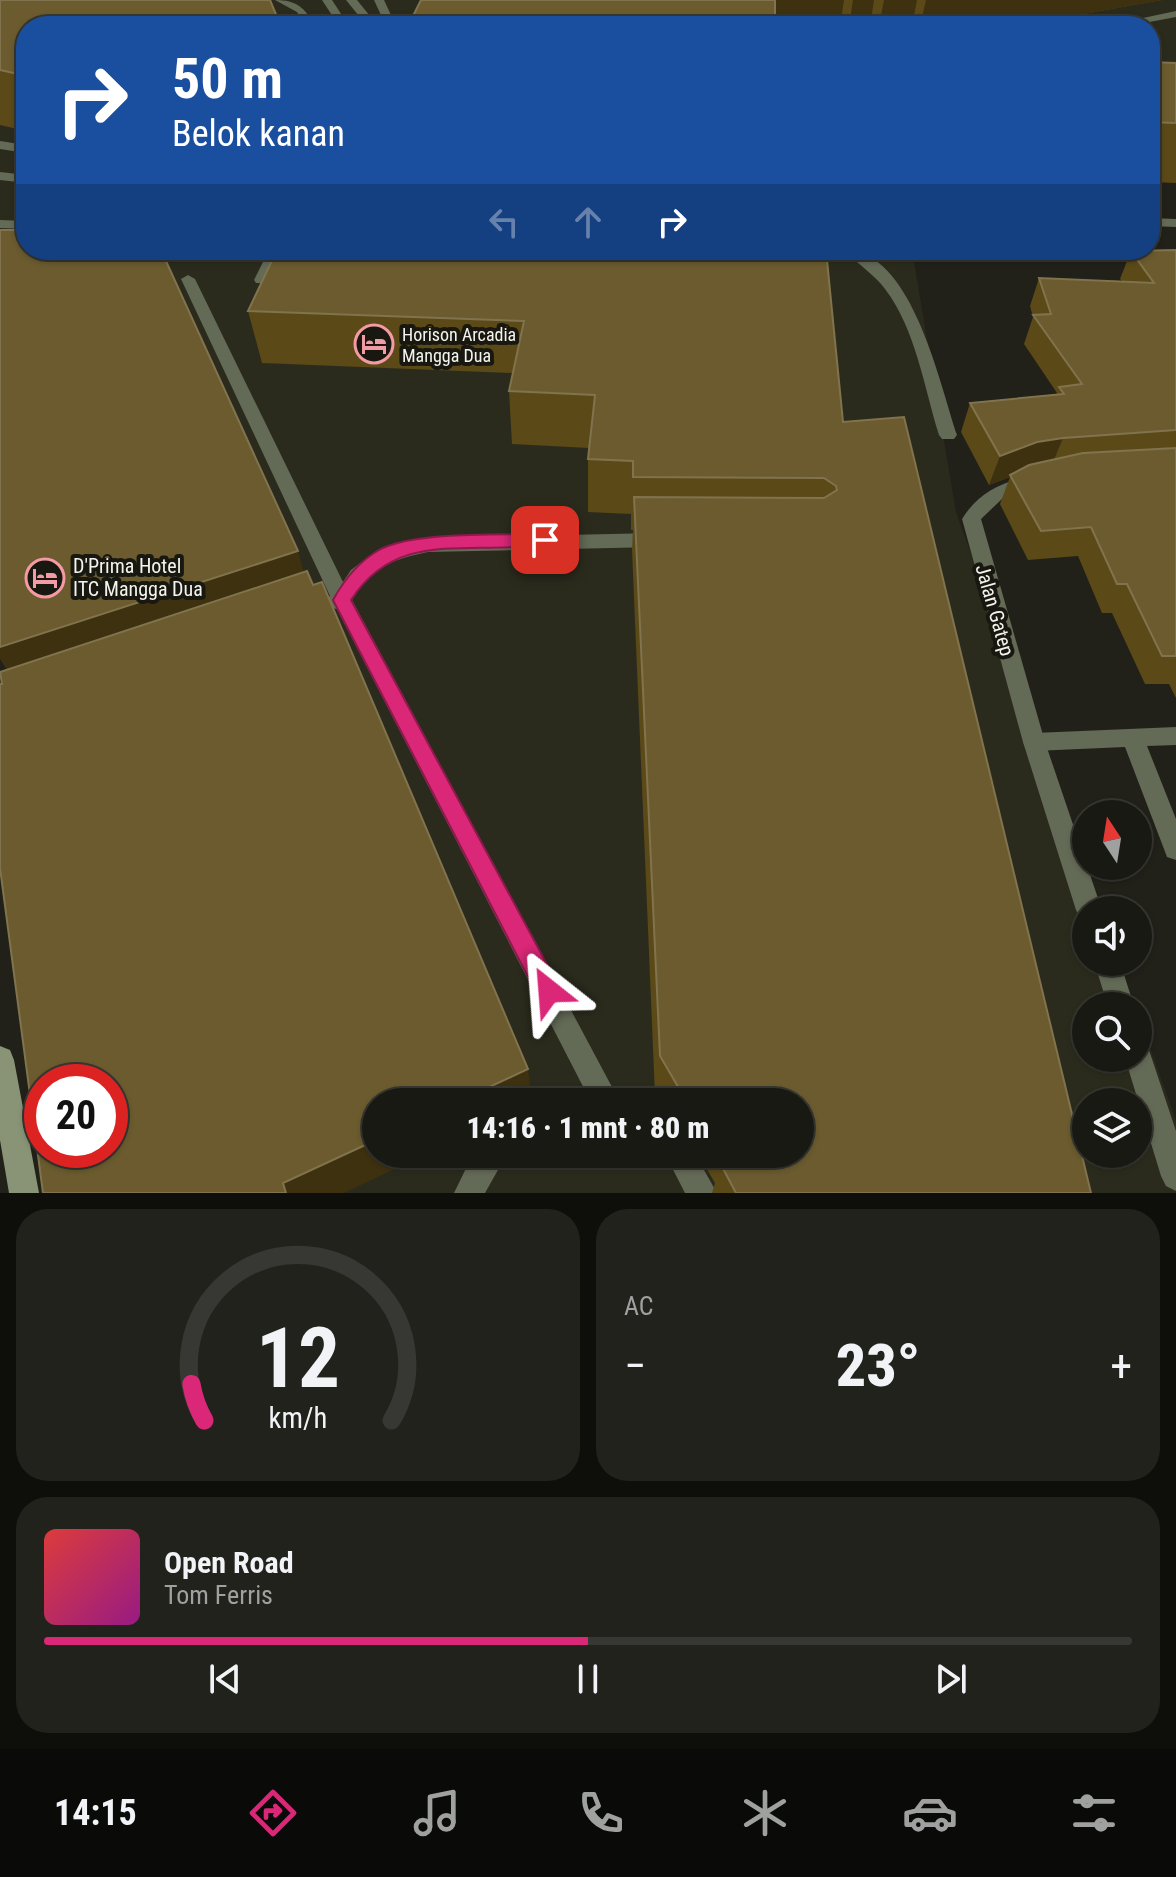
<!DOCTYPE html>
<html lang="id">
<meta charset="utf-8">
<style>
:root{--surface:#191913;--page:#22221c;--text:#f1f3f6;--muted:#9fa0a0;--line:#373833;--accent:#db2777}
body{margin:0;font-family:"Roboto Condensed",sans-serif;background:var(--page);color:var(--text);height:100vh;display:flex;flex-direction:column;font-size:30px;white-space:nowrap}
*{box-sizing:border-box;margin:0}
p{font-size:26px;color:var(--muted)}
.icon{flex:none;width:44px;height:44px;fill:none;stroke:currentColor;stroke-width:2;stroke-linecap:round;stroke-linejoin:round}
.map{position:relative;height:1193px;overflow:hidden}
.side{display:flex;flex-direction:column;gap:16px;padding:16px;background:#0e0e0a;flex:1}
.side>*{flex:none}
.top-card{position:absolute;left:16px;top:16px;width:1144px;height:244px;border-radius:32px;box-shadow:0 2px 6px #0004,0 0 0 2px var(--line);background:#1a4fa0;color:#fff;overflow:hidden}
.needle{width:52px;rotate:348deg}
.fabs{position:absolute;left:1072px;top:800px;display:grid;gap:16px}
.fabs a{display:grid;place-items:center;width:80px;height:80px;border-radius:50%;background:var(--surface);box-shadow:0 2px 6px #0004,0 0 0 2px var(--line);font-size:40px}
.speed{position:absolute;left:24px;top:1064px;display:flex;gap:16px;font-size:40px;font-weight:700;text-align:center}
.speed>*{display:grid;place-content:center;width:104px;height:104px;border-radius:50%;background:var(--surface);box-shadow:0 2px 6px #0004,0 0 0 2px var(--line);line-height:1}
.speed .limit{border:12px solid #d22;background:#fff;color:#111}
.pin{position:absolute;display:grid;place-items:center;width:68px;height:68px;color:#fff;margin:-34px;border-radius:16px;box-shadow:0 4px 12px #0006}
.me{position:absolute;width:88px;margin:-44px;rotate:332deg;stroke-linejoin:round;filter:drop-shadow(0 0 6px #0008)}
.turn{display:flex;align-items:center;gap:28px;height:168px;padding:0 24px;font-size:36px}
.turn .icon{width:104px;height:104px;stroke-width:2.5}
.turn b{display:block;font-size:56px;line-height:68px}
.lanes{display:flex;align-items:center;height:76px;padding:0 24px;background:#0003;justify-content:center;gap:40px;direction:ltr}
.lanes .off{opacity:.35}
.big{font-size:60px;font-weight:800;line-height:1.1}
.side .widget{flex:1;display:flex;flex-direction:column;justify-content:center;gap:12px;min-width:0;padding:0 28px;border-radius:32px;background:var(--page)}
.side .dial{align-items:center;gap:0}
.dial svg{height:208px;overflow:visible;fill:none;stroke:var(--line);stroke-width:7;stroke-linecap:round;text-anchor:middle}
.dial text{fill:var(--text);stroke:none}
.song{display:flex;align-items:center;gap:24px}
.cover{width:96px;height:96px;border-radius:12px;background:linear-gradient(135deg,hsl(0 70% 55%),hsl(310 70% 35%))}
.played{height:8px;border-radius:4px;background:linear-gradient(90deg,var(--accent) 50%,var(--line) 50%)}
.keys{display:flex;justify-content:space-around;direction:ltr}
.heat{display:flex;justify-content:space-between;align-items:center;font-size:44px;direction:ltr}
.side .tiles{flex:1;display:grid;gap:16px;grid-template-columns:1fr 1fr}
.widget:last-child{grid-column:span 2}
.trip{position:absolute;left:362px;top:1088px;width:452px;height:80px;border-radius:40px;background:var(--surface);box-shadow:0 2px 6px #0004,0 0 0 2px var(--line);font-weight:800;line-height:80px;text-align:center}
.menu{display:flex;height:128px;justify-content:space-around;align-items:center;background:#0a0a08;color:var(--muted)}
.menu .icon{width:56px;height:56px}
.menu .on{color:var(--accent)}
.menu b{font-size:36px;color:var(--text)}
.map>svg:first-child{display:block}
.built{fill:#2b2b1d;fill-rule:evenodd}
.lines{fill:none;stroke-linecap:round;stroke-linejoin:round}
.lane{fill:#636a56;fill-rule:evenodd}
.street{fill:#636a56;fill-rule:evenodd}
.secondary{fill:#889475;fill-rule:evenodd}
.wall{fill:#5b4918}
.shaded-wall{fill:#3d310f}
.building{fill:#6b5b2f;stroke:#80734d;stroke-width:2;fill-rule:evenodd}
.route{fill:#db2777;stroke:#8e194d;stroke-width:2}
.labels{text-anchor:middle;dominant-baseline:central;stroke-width:8;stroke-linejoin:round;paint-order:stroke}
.far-poi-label{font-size:18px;fill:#f4f4ef;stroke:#181810;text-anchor:start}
.poi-label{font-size:20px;fill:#f4f4ef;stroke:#181810;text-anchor:start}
.street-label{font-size:20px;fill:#f4f4ef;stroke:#181810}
</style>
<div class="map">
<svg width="1176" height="1193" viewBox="0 0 1176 1193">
<rect width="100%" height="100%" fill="#212119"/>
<!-- built -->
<path class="built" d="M0 0H1176V86L1150 84V26H26V250H912L956 512 1100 910H1086V962H1119L1135 1006H1086V1058H1138V1015L1176 1120V1193H135L0 608ZM376 1102H800V1154H376ZM1086 1102H1138V1154H1086Z"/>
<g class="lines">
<!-- lane -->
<path class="lane" d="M275 0C297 0 305 8 315 26H305L297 12Z
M322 0H332L349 26H339Z
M346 0H357L378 26H367Z
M374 0H384L396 26H386Z
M1176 11V17L1128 26H1105Z
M0 141 26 145V153L0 149Z
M0 172 26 175V183L0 180Z
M1150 218 1176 219V227L1150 226Z
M0 220 26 221V229L0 228Z
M269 250H283L270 276 293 278V284L256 283 254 280Z
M845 250C912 250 940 385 957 435L954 439H942L939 435C924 387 916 330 885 289 874 274 857 264 845 250Z
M188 275 195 279 343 582 351 570 379 549 428 538 657 533 667 540 657 547 428 552C390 560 373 567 352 600L620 1102H591L337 609 327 607 324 602 330 596 181 279Z
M1176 727V745L1147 746 1176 819V860L1167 857 1164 849 1125 747 1034 751 1026 749 1023 742 1026 735 1034 733Z
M473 1154H507L485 1193H454Z
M665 1154H695L717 1193H685Z"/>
<!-- street -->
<path class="street" d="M1029 476 1038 482 1035 486 1002 499 981 519 1045 742 1102 910H1086V920L1080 918 1076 910 1023 742 962 519C978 493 1000 483 1029 476Z
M1094 962H1120L1134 1006H1108Z
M1138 1043 1148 1047 1176 1131V1191L1166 1186 1161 1176 1125 1058H1138Z"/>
<!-- secondary -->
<path class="secondary" d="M0 1046 10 1050 14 1060 39 1193H9L0 1140Z"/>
</g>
<!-- wall -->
<path class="wall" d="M0 0H271L280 26H26V131L0 125Z
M421 0H1162L1016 26H408Z
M1150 62 1176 63V183L1150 182Z
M1176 250V698L1169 684H1145L1112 613H1102L1078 556 1028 560 1000 504 1010 477 989 485 961 432 970 403 1056 394 1057 393 1024 344 1033 317 1030 306 1039 278 1122 281 1120 279 1131 251Z
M537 259 843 422 1091 1193H712L715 1183 698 1154H800V1102H659L655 1095 632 550 633 530H631V514L588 512V459L589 448 512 444 509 391 513 373 262 363 248 311Z"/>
<!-- shaded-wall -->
<path class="shaded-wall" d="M773 0H844L840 26H742V24Z
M853 0H874L870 26H849Z
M884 0H917L912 26H879Z
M926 0H1162L1016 26H920Z
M1063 438 1051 467 1026 471 989 485 1000 456 1037 442Z
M298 551 311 599 24 697 0 659V647Z
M528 1069 532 1102H457Z
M376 1140V1154H426L344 1193H286L283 1183Z"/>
<!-- building -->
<path class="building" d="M0 0H270L280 24 266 26H26V74H18L0 70Z
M421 0H775V19L742 24 743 26H408Z
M1150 62 1176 63V123L1150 122Z
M0 230H26V250H161L298 551 0 647Z
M277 250 537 259 539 250H826L843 422 904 417 1091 1193H736L720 1163H729L730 1159 727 1154H800V1102H687L660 1056 634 497 824 498 837 490 836 486 824 478 633 477V461L588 459 595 395 509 391 524 321 248 311Z
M1176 250V430L1063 438 1037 442 1000 456 970 403 1064 394 1059 387 1082 384 1033 315 1051 314 1039 278 1154 283 1131 251Z
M1176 448V656H1162L1127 584H1117L1091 527 1041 531 1010 475 1029 465 1083 453Z
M307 571 313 585 322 582 528 1069 457 1102H376V1140L283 1183 286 1193H43L0 868V684H2L0 672ZM42 1082H110V1150H42Z"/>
<!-- route -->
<path class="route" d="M545 534 551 536 554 540 551 544C540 548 526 547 514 547 448 550 391 538 351 600L557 983 561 991 557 1000 549 1003 540 1000 333 600C344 580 358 562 379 550 414 531 503 535 545 534Z"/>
<!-- icons -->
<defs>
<g id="hotel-ring" transform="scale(2)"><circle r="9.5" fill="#181810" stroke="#f49aa5" stroke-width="1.5"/><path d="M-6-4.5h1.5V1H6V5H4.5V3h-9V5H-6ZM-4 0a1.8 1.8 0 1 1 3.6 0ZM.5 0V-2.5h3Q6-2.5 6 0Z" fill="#f49aa5"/></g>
</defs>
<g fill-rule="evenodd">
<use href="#hotel-ring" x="374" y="344"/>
<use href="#hotel-ring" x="45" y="578"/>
</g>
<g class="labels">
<!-- far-poi labels -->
<g class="far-poi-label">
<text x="402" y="334">Horison Arcadia<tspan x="402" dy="21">Mangga Dua</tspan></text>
</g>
<!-- poi labels -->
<g class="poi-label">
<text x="73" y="566">D'Prima Hotel<tspan x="73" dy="23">ITC Mangga Dua</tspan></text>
</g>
<!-- street labels -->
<g class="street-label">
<text transform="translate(995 610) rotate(74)">Jalan Gatep</text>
</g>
</g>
</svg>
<div class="fabs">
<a><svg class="needle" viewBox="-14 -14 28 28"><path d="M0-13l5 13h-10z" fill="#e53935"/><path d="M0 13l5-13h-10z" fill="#9fa0a0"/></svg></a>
<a><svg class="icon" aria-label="sound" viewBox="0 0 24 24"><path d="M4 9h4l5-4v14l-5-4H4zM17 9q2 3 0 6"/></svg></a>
<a><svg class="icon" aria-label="search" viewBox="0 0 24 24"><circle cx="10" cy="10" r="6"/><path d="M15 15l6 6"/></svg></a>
<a><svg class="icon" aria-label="layers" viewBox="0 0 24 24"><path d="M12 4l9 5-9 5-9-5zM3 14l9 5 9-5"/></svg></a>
</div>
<div class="speed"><div class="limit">20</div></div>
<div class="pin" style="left:545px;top:540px;background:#d93025"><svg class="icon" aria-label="arrive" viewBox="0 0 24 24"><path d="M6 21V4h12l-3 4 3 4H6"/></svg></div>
<svg class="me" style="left:549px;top:991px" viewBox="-20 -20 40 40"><path d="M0-17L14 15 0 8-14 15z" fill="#db2777" stroke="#fff" stroke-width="4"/></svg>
<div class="trip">14:16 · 1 mnt · 80 m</div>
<div class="top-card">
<div class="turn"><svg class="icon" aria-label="right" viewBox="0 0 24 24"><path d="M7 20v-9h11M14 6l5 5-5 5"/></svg><div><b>50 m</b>Belok kanan</div></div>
<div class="lanes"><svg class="icon off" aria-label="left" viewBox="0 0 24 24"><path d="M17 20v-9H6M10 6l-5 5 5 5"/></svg><svg class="icon off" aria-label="ahead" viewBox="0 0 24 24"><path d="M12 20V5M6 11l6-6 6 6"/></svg><svg class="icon" aria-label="right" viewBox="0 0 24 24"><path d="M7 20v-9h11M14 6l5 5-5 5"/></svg></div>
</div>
</div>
<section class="side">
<div class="tiles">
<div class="widget dial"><svg viewBox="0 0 100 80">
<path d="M14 69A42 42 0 1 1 86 69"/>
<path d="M14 69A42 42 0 0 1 9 55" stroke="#db2777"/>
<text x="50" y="56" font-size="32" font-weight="700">12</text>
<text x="50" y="72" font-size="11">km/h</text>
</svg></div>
<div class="widget"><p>AC</p>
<div class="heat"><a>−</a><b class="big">23°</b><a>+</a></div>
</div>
<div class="widget">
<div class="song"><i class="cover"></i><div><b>Open Road</b><p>Tom Ferris</p></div></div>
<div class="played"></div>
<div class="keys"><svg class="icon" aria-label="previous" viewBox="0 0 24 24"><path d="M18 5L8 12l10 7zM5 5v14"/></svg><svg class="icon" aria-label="pause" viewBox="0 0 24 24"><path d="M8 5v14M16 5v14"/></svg><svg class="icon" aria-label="next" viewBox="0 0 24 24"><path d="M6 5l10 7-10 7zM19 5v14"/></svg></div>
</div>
</div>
</section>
<nav class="menu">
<b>14:15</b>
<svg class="icon on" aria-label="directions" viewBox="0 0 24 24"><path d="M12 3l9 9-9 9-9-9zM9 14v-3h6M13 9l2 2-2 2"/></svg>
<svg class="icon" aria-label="music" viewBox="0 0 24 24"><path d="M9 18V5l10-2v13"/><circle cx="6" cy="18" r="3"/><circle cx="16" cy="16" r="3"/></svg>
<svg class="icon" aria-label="phone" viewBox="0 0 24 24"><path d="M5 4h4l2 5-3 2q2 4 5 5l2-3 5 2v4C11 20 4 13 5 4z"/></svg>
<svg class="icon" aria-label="climate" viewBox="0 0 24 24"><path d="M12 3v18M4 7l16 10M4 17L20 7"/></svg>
<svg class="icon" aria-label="car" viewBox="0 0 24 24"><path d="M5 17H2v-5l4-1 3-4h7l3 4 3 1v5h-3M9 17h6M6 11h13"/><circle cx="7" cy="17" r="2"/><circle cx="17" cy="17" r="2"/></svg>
<svg class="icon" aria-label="filters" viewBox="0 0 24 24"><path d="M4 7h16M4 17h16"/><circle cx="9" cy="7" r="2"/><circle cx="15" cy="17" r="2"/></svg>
</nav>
